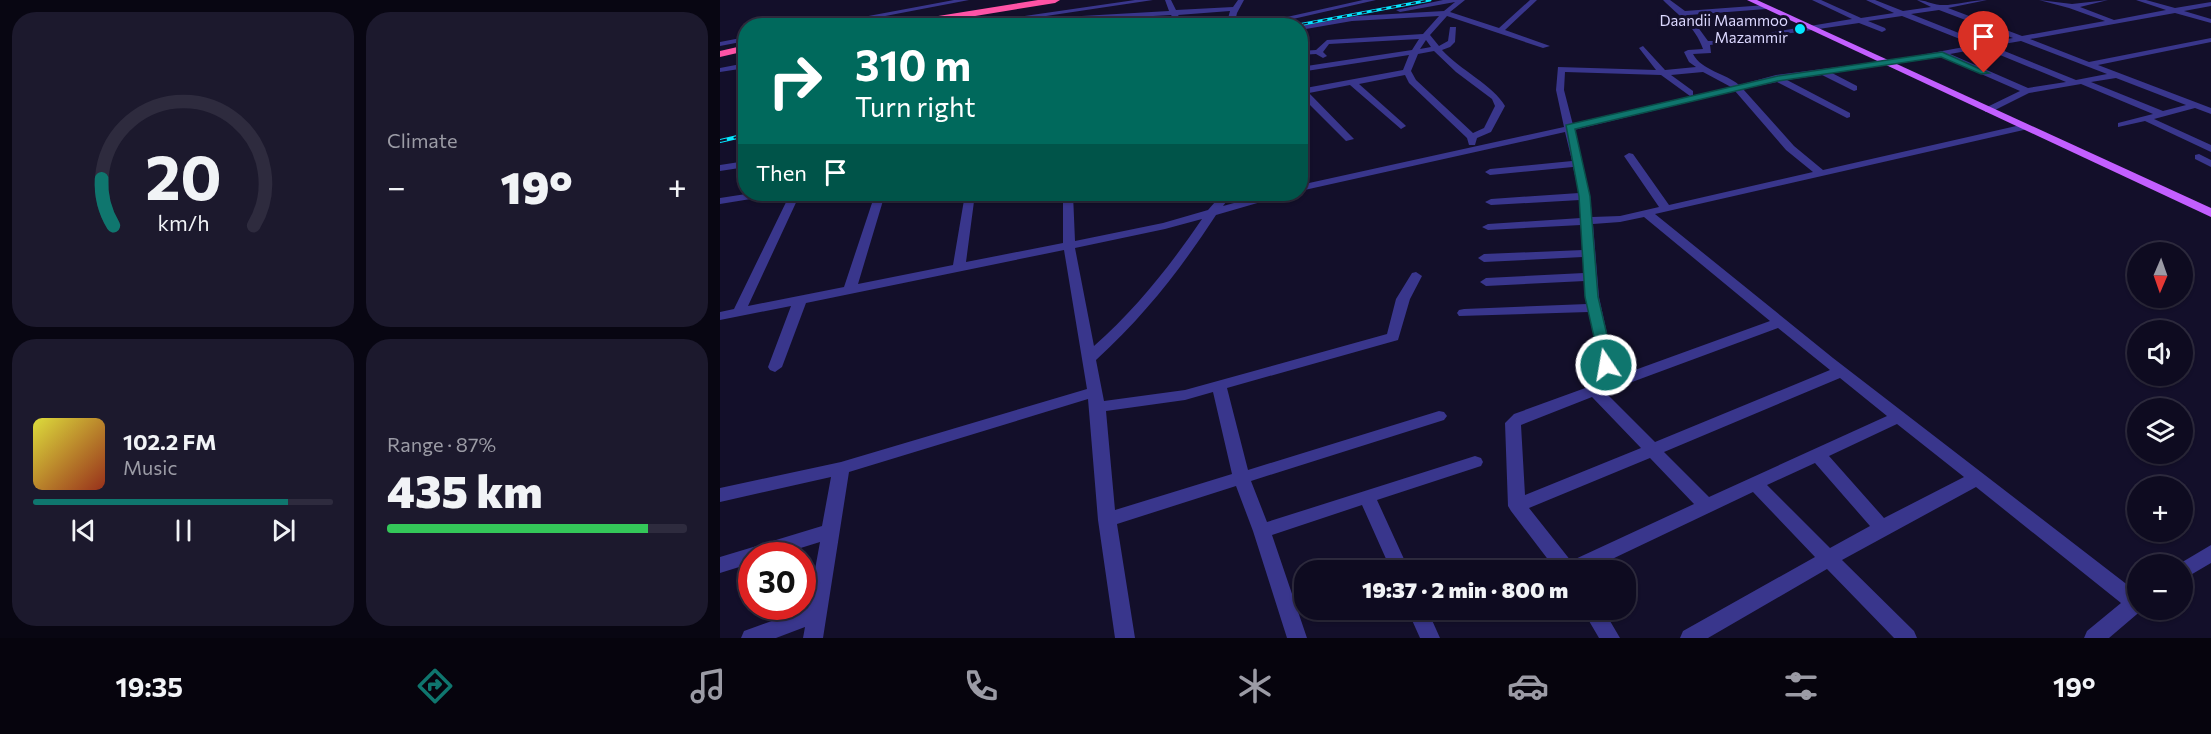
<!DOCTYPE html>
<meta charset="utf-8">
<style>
:root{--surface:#0e0b20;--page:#1c192d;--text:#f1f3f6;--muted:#9b9ba5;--line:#2e2b3e;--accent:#0f766e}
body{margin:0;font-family:Commissioner,sans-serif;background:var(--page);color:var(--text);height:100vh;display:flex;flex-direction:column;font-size:22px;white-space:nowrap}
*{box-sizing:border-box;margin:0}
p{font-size:20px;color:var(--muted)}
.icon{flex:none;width:33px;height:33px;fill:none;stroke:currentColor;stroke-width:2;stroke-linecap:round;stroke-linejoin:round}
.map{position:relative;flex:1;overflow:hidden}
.sheet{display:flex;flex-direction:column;gap:12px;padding:12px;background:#080612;width:720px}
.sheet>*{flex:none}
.guide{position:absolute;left:18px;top:18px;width:570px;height:183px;border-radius:24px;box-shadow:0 2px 4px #0004,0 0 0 2px var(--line);background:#00695c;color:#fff;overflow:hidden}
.needle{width:39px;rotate:182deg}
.controls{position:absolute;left:1407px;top:242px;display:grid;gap:12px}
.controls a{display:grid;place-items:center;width:66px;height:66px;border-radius:50%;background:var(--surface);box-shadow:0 2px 4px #0004,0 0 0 2px var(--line);font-size:30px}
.speed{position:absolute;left:18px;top:542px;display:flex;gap:12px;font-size:30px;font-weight:700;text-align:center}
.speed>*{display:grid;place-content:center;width:78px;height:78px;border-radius:50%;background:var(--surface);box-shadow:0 2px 4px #0004,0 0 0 2px var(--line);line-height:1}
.speed .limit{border:9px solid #d22;background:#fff;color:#111}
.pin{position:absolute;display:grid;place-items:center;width:51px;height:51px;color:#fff;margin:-62px -26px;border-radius:50% 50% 50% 0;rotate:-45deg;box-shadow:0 0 6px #0007}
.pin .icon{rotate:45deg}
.me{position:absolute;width:66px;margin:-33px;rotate:348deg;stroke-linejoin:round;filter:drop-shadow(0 0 4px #0008)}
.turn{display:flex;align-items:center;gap:21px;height:126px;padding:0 18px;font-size:27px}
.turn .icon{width:78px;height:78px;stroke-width:2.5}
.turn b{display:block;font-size:42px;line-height:51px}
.then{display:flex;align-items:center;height:57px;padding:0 18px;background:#0003;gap:12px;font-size:22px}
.big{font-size:45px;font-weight:800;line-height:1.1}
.sheet .tile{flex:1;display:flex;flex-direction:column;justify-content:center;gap:9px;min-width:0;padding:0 21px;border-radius:24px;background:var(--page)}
.sheet .dial{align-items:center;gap:0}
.dial svg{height:156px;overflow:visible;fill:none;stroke:var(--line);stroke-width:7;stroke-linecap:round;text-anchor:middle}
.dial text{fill:var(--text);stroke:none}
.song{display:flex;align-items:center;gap:18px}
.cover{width:72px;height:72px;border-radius:9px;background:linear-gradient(135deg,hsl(60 70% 55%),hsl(10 70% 35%))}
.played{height:6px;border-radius:3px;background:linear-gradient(90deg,var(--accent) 85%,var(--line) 85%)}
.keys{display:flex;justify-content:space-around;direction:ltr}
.heat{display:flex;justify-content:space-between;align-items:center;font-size:33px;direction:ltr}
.charge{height:9px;border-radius:4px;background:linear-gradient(90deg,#34c759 87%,var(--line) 0)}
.sheet .tiles{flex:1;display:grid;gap:12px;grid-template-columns:repeat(2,1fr)}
.trip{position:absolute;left:574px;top:560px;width:342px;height:60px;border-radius:24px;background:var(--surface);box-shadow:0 2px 4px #0004,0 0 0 2px var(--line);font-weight:800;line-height:60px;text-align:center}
.menu{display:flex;height:96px;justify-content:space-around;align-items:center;background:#06040d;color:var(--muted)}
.menu .icon{width:42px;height:42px}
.menu .current{color:var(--accent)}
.menu b{font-size:27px;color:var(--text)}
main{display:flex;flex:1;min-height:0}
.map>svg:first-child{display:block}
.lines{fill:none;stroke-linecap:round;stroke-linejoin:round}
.minor{fill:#39368c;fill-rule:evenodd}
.major{fill:#c35fff;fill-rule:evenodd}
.highway{fill:#ff53a6;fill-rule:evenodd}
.rail-far1-casing{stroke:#04e7ff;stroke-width:3}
.rail-casing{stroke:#04e7ff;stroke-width:4}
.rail-far1{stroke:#130f2a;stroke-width:1.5;stroke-dasharray:5;stroke-linecap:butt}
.rail{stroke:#130f2a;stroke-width:2;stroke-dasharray:7;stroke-linecap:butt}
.route{fill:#0f766e;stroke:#0a4d48;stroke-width:1.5}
.poi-dot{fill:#04e7ff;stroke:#130f2a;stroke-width:2}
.labels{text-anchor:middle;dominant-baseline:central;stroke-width:6;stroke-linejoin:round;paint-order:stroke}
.far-poi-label{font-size:15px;fill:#dcd8ff;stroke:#130f2a;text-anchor:end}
</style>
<main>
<section class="sheet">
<div class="tiles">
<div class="tile dial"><svg viewBox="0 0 100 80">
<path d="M14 69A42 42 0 1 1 86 69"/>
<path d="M14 69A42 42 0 0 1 8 45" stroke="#0f766e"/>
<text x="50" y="56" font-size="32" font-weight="700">20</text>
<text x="50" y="72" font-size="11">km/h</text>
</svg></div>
<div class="tile"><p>Climate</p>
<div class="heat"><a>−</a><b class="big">19°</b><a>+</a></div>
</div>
<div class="tile">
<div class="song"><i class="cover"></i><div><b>102.2 FM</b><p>Music</p></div></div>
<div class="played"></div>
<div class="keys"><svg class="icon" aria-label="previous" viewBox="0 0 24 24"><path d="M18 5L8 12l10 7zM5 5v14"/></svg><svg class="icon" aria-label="pause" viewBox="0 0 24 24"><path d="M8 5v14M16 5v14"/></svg><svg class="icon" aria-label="next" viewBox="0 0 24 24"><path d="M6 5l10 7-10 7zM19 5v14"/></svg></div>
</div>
<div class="tile"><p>Range · 87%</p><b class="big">435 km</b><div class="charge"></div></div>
</div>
</section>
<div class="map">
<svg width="1491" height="638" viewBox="0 0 1491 638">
<rect width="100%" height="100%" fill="#130f2a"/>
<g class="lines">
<!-- minor -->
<path class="minor" d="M234 0H249L113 26H95Z
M415 0H433L259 26H236Z
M445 0H451L456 10 513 7 518 0H524L517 13 514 26H506L510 11 458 15 466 26H459L451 15 344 21 340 19 344 17 449 11Z
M643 0H656L542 26H526Z
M723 0H745L730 12 779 28 810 0H817L785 30 830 46 823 48 727 16 710 35 719 46 728 41 730 27H736L735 42 730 47 722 50C739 69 774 86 785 106L771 132 757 138 755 145H749L747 138 689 83 685 75 639 84 684 124 686 126 681 129 630 85 589 93 634 139 626 141 580 95V89L683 70 689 55 580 72V67L692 50 699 39 609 44 603 52 607 56 603 58 596 54 580 55V51L596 50 607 40 703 34 719 16 632 21 580 30V26L637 16 724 11 735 2 680 12 676 10ZM706 40 711 47 700 49ZM714 51 736 72 772 99 775 106 764 128 753 133 696 80 691 71 698 54Z
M943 0H950L965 11 1046 5 1050 7 1046 9 969 15 988 41H1000L1132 19 1092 0H1101L1141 18 1174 13 1146 0H1155L1183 11 1211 7 1197 0C1205 0 1211 4 1220 5 1232 6 1253 0 1267 0L1228 8 1302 36 1385 21 1349 8 1319 0 1352 4 1388 0 1360 7 1394 20 1446 10 1416 0H1426L1455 8 1491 2V6L1464 11 1491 19V23L1455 13 1310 39 1369 62 1491 38V42L1378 65 1491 108V114L1475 108 1434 119 1491 145V152L1425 121 1398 127V123L1433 114 1361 84 1309 93 1271 112H1265V108L1300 91 1220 56 1112 73 1137 86V90L1134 91 1102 75 1067 80 1130 113V117L1127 118 1057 82 1023 89 1074 146 1103 170 1305 124 1308 125V129L935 214 1113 358 1418 593V609H1423L1389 638H1364L1367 631 1401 603 1256 487 1122 560 1194 631 1197 638H1174L1107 569 988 638H960L963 631 1095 557 1033 492 869 570H836L791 511 788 506 785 423 794 414 1050 321 924 217 900 222 873 224 879 297 894 365 892 368H882L880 365 869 312 739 316 737 313 739 310 744 309 867 304 865 281 766 286 760 282 766 278 864 273 863 257 764 262 758 258 764 254 863 250 861 225 768 230 762 227 768 224 861 218 860 200 771 205 765 202 771 199 859 193 853 167 770 175 765 172 770 169 852 161 845 132 580 191V185L844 127 836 90 838 67 936 70 919 48 923 46 945 70 976 67 969 62 964 52 968 50 983 49C975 26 959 16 943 0ZM1219 10 1293 38 1264 43 1191 14ZM1182 16 1255 45 1179 59 1056 75 1019 85C1006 73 982 71 973 54L991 53 990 45 1139 23 1162 32 1166 30 1165 28 1148 21ZM1301 41 1387 74 1356 80 1272 46ZM1263 48 1346 82 1308 88 1230 54ZM845 72 941 75 970 96 973 95V91L951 75 983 72 1011 87 853 125 844 90ZM1396 78 1466 105 1443 111 1371 82ZM1015 91 1066 150 1093 172 949 205 913 154 909 153 904 156 939 207 900 216 872 217 870 196 854 130ZM1058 328 1110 370 935 442 885 392ZM1120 378 1167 416 989 497 944 452ZM872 397 921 448 805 495 801 425ZM1177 424 1244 477 1164 518 1109 456ZM930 458 974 504 851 561 809 508ZM1095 463 1150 526 1110 548 1047 485Z
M26 37V41L0 46V42Z
M26 63V68L0 72V68Z
M1479 154 1491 160V167L1475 159V155Z
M26 161V167L0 171V165Z
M26 194H48L43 197 0 204V198Z
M70 194H80L28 306 124 287 155 194H165L138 284 233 265 245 194H255L246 262 343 243V194H353L355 241 443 223 488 210 502 194H512L503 206 547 194H562L561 196 496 215C460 270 425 315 376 360L384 401 465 390 667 334 676 299 692 273 696 272 702 276 690 299 678 340 507 388 528 470 719 411 724 412 727 416 724 420 531 481 547 522 755 456 761 458 763 462 761 466 657 500 689 570H671L642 505 552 535 587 638H567L533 531 516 486 397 524 415 638H395L378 520 368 399 129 472 103 638H83L85 627 56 638H21L24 631 88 608 100 542 58 555H32V563L0 573V557L102 526 111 477 0 502V488L121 462 367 389 344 250 86 303 62 367 55 372 50 370 48 367 71 306 0 320V312L14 309ZM482 219C450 266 416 309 374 346L355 248 445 229ZM493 392 512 474 395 510 386 411 465 400Z
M1491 545V563L1462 580V564H1459Z
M687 609H707L720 638H700Z
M862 609H883L900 638H879Z"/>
<!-- major -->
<path class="major" d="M1027 0H1037L1491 208V217Z"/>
<!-- highway -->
<path class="highway" d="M318 0H340L335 3 194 26H140L183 16 186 17 187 21Z
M26 45V51L0 57V51Z"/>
<!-- rail-far1 casing -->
<g class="rail-far1-casing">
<path id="rail-far1" d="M573 26 710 0"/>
</g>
<!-- rail casing -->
<g class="rail-casing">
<path id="rail" d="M0 141 26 135"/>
</g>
<!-- rail-far1 -->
<use href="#rail-far1" class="rail-far1"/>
<!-- rail -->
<use href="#rail" class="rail"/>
</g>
<!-- route -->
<path class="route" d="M1222 52 1269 73 1261 74 1221 57 1058 81 855 129 870 196 878 297 894 365 886 370 881 368 865 297 859 196 846 125 1058 76Z"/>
<!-- markers -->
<circle class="poi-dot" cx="1080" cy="29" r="6"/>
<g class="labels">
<!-- far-poi labels -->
<g class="far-poi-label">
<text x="1068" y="20">Daandii Maammoo<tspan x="1068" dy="17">Mazammir</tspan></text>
</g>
</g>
</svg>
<div class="controls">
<a><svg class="needle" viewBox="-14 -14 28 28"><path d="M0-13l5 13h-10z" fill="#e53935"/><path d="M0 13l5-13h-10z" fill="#9b9ba5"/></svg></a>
<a><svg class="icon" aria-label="sound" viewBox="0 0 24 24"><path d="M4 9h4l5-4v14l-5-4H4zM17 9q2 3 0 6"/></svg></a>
<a><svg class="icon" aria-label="layers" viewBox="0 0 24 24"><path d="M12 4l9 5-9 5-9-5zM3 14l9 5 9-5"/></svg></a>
<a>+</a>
<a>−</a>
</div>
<div class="speed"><div class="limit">30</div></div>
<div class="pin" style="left:1264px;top:73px;background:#d93025"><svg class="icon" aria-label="arrive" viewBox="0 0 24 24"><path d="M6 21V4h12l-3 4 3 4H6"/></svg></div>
<svg class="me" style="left:886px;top:365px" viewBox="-20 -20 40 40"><circle r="17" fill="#0f766e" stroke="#fff" stroke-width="3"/><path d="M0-11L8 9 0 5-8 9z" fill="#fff"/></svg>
<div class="trip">19:37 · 2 min · 800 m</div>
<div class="guide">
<div class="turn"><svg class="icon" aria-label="right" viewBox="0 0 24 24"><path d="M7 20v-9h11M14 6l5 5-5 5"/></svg><div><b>310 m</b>Turn right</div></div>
<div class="then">Then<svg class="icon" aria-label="arrive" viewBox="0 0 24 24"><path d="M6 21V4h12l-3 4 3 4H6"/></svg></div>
</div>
</div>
</main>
<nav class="menu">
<b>19:35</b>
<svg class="icon current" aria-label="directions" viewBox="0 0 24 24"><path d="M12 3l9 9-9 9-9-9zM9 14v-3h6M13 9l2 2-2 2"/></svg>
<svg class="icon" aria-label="music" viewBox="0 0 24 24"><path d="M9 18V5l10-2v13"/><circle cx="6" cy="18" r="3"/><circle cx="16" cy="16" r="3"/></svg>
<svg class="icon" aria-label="phone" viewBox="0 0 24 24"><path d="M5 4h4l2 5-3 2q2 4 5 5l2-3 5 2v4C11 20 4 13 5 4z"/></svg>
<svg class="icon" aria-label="climate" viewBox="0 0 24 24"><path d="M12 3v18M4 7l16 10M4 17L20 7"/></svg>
<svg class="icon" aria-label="car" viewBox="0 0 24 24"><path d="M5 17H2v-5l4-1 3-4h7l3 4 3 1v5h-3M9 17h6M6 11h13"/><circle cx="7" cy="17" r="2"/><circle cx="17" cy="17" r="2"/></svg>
<svg class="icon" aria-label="filters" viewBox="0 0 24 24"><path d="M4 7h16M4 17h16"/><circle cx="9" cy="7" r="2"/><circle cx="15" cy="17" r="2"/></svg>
<b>19°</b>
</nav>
